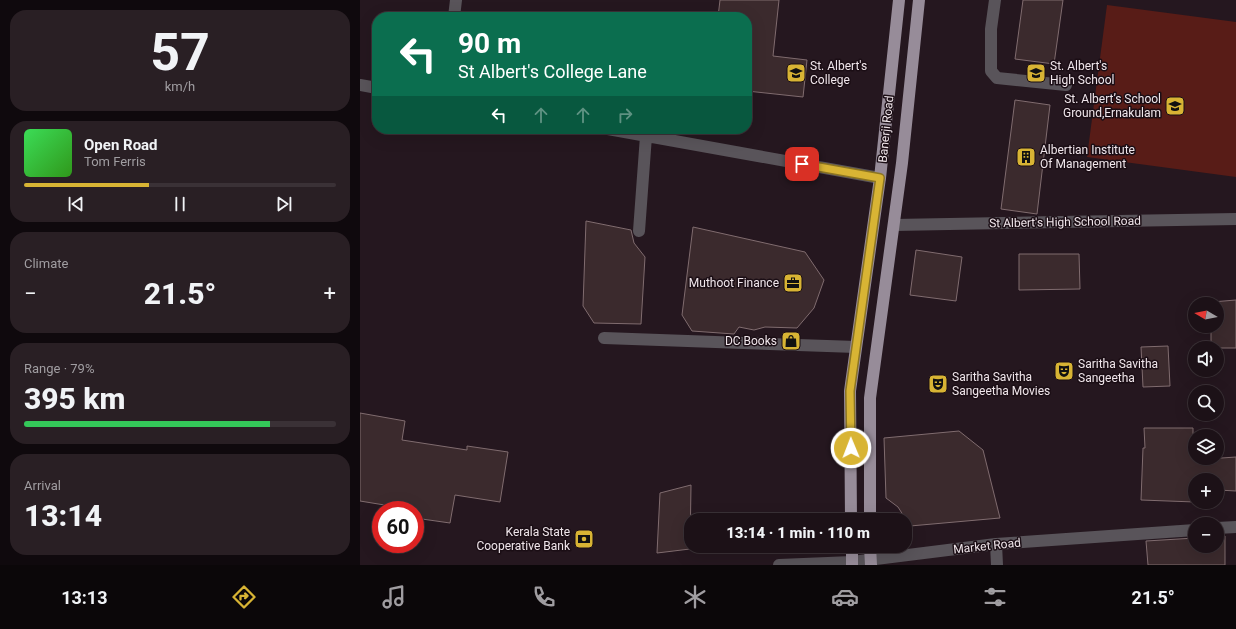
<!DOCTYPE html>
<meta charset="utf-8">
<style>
:root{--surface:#1c1117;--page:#291f24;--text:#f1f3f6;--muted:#a09da1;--line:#3a3136;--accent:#d8b434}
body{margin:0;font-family:Roboto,sans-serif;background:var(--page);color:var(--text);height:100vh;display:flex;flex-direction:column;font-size:15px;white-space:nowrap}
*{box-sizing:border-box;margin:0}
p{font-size:13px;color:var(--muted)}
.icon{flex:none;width:22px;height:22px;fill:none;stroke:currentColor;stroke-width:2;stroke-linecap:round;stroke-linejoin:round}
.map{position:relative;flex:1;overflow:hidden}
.drawer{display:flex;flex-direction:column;gap:10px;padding:10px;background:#0f090d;width:360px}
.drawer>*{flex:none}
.banner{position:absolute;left:12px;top:12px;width:380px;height:122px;border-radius:16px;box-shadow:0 4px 16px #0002,0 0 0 1px var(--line);background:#0b6e4f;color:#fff;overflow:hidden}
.needle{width:26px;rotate:280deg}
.fabs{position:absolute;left:828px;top:297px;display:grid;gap:8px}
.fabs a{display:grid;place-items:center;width:36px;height:36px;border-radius:50%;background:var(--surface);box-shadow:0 4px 16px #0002,0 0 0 1px var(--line);font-size:20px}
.speed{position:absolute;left:12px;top:501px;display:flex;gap:8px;font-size:20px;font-weight:700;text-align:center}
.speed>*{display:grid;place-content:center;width:52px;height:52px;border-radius:50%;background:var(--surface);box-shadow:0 4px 16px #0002,0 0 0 1px var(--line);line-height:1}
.speed .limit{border:6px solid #d22;background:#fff;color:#111}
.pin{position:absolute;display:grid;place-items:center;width:34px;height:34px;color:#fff;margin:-17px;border-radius:8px;box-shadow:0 2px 6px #0006}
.me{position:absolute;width:44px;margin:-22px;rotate:359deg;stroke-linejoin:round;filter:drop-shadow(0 0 3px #0008)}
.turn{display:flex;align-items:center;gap:14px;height:84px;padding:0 20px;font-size:18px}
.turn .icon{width:52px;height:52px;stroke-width:2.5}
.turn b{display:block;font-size:28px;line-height:34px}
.lanes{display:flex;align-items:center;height:38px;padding:0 20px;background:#0003;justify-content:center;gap:20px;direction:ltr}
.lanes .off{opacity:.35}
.big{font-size:30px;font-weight:800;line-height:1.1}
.drawer .card{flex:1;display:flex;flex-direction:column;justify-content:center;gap:6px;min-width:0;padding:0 14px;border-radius:16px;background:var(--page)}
.drawer .dial{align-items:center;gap:0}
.dial b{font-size:52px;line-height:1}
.song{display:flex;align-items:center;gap:12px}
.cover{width:48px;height:48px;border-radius:6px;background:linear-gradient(135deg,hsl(130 70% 55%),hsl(110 70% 35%))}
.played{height:4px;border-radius:2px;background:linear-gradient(90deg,var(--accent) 40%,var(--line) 40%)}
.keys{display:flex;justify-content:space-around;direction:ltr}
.heat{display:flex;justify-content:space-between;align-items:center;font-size:22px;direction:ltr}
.charge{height:6px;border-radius:3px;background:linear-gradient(90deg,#34c759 79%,var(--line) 0)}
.trip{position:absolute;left:324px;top:513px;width:228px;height:40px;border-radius:16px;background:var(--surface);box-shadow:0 4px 16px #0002,0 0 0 1px var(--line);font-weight:800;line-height:40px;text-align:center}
.menu{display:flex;height:64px;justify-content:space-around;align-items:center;background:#0b0709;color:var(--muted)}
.menu .icon{width:28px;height:28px}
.menu .active{color:var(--accent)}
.menu b{font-size:18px;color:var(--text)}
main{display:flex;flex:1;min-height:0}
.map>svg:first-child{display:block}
.green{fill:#581c17}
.building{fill:#3b2a2d;stroke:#806c6f}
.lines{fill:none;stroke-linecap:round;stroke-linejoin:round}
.minor{stroke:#59545a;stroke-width:12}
.major{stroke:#978c99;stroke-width:12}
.route-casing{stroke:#8c7522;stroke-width:10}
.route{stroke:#d8b434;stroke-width:7}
.labels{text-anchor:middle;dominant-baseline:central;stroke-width:3;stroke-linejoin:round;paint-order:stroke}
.poi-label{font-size:12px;fill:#f0e6eb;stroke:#1b0e15;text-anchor:start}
.street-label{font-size:12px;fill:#f0e6eb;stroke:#1b0e15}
</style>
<main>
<section class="drawer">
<div class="card dial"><b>57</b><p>km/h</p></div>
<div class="card">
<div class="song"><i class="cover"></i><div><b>Open Road</b><p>Tom Ferris</p></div></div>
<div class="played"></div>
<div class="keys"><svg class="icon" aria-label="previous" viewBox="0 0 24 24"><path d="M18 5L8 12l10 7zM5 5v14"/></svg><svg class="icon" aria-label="pause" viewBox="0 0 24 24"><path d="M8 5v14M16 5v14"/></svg><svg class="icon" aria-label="next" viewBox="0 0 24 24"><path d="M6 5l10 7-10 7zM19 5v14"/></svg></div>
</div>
<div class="card"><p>Climate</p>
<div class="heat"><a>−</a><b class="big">21.5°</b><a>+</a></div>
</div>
<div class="card"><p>Range · 79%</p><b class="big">395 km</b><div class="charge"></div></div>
<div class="card"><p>Arrival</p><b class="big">13:14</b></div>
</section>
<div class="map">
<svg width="876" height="565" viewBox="0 0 876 565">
<rect width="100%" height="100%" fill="#25171f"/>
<!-- green -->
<path class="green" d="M747 5 876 22V177L727 157Z"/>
<!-- building -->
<path class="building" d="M360 0H419L413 56 447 60 443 97 387 91V17H358Z
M663 0H703L694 64 655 59Z
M655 100 690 105 677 214 641 209Z
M226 221 271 230 274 243 285 257 281 324 234 323 223 306Z
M333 227 445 252 464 280 454 308 437 328 405 327 394 330 379 327 374 334 332 331 322 315Z
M556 250 602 257 596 301 550 295Z
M659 254H719L720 289 659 290Z
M876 300V348H851V326H857V304H852V302Z
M808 346 810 386 783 387 781 347Z
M0 413 45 421 42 440 107 450V446L148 452 140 502 95 495 90 523 55 518V510L0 501Z
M784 428H833V460L876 457V491L858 490 859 496H857V480H835V502L781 500 783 448H785Z
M599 431 623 450 640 518 550 526 538 507 526 498 524 438Z
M331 485 330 549 297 553 300 493Z
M857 536H865V565H788L786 541 835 538V546H857Z"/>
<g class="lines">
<!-- minor -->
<path class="minor" d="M635 0 631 29V71L637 78 706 85
M94 17 96 0
M0 85 17 88
M248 129 520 178
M534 225 876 219
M279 231 286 136
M244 338 496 347
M857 528 876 527
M636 544 637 565
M419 565 492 562 636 544 835 530"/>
<!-- major -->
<path class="major" d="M491 520 490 391 520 178 539 0
M510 520V398L542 163 559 0
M492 546V565
M510 546 511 565"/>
</g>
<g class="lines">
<!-- route casing -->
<g class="route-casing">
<path id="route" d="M442 164 520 178 490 391 491 448"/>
</g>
<!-- route -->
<use href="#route" class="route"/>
</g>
<!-- icons -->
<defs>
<g id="university-square" transform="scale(1)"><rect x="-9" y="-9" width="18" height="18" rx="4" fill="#d8b434" stroke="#1b0e15"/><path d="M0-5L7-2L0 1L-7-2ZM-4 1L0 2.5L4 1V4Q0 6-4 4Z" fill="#111"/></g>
<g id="school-square" transform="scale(1)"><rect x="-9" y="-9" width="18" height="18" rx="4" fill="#d8b434" stroke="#1b0e15"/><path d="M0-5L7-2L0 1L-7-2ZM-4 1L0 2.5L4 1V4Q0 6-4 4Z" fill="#111"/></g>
<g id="building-square" transform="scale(1)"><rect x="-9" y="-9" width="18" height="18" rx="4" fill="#d8b434" stroke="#1b0e15"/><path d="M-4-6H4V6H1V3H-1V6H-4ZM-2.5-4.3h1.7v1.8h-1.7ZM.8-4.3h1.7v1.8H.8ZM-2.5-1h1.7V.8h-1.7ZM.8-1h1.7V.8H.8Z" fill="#111"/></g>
<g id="office-square" transform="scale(1)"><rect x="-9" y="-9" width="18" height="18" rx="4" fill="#d8b434" stroke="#1b0e15"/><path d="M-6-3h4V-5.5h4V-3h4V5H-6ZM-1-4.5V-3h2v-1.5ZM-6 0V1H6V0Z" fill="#111"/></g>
<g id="shop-square" transform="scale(1)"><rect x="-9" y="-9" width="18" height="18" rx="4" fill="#d8b434" stroke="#1b0e15"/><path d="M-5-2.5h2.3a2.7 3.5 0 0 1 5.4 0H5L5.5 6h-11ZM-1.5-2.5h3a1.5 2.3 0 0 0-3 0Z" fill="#111"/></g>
<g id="theatre-square" transform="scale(1)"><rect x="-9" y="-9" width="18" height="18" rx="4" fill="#d8b434" stroke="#1b0e15"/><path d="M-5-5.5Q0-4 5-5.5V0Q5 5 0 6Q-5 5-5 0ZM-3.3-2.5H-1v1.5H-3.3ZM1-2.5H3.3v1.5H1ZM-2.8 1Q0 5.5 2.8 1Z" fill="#111"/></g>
<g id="bank-square" transform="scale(1)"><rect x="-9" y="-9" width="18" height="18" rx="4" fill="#d8b434" stroke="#1b0e15"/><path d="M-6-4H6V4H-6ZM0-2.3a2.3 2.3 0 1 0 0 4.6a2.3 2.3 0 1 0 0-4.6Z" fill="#111"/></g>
</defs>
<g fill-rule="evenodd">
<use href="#university-square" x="436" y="73"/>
<use href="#school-square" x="676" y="73"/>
<use href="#school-square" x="815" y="106"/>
<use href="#building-square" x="666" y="157"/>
<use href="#office-square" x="433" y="283"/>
<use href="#shop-square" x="431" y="341"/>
<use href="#theatre-square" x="704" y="371"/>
<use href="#theatre-square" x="578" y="384"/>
<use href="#bank-square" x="224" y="539"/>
</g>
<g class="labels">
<!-- poi labels -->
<g class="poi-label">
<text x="450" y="66">St. Albert's<tspan x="450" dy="14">College</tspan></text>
<text x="690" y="66">St. Albert's<tspan x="690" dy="14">High School</tspan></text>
<text x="801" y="99" text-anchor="end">St. Albert’s School<tspan x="801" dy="14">Ground,Ernakulam</tspan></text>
<text x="680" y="150">Albertian Institute<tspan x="680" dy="14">Of Management</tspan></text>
<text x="419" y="283" text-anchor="end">Muthoot Finance</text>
<text x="417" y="341" text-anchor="end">DC Books</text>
<text x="718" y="364">Saritha Savitha<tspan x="718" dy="14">Sangeetha</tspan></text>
<text x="592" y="377">Saritha Savitha<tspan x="592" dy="14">Sangeetha Movies</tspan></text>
<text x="210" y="532" text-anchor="end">Kerala State<tspan x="210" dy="14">Cooperative Bank</tspan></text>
</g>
<!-- street labels -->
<g class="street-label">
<text transform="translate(526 129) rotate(-84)">Banerji Road</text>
<text transform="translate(705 222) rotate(-1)">St Albert's High School Road</text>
<text transform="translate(627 546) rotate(-6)">Market Road</text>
</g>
</g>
</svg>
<div class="fabs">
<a><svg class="needle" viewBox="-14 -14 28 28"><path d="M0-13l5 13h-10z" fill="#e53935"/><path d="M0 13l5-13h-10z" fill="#a09da1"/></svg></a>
<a><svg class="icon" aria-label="sound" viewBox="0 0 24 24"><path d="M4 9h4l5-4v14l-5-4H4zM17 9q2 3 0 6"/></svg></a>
<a><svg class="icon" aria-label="search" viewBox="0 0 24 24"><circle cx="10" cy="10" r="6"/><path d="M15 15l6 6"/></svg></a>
<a><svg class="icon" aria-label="layers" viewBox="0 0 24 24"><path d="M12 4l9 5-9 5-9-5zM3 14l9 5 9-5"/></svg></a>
<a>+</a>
<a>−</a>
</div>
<div class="speed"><div class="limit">60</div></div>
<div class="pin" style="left:442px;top:164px;background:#d93025"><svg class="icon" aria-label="arrive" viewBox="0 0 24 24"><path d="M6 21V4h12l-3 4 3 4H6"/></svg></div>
<svg class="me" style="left:491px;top:448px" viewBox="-20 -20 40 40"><circle r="17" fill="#d8b434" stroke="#fff" stroke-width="3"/><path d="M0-11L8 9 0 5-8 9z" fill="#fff"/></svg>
<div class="trip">13:14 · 1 min · 110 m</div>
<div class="banner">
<div class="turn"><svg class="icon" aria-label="left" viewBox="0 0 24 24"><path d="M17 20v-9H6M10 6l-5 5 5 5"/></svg><div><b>90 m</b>St Albert's College Lane</div></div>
<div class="lanes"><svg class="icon" aria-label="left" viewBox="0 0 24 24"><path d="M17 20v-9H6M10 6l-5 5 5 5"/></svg><svg class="icon off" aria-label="ahead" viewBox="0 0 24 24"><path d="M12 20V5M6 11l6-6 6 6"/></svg><svg class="icon off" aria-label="ahead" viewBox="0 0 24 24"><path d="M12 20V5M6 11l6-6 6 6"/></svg><svg class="icon off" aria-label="right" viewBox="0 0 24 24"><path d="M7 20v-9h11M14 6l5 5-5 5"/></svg></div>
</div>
</div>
</main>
<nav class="menu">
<b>13:13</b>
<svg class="icon active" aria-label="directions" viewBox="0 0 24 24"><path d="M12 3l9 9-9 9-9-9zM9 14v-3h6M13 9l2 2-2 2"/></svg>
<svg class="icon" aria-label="music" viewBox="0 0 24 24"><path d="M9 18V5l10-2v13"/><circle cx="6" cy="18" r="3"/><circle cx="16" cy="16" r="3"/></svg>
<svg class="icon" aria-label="phone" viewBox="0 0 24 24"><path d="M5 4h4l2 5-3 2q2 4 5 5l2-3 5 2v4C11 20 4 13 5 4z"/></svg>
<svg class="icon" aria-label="climate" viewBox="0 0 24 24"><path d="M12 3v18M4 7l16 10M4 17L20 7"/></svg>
<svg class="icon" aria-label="car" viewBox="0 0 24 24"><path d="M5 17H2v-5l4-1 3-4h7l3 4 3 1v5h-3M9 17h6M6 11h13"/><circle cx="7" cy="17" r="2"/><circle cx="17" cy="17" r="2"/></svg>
<svg class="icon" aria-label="filters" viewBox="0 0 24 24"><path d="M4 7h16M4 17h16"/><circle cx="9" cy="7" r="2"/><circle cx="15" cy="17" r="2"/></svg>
<b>21.5°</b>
</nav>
